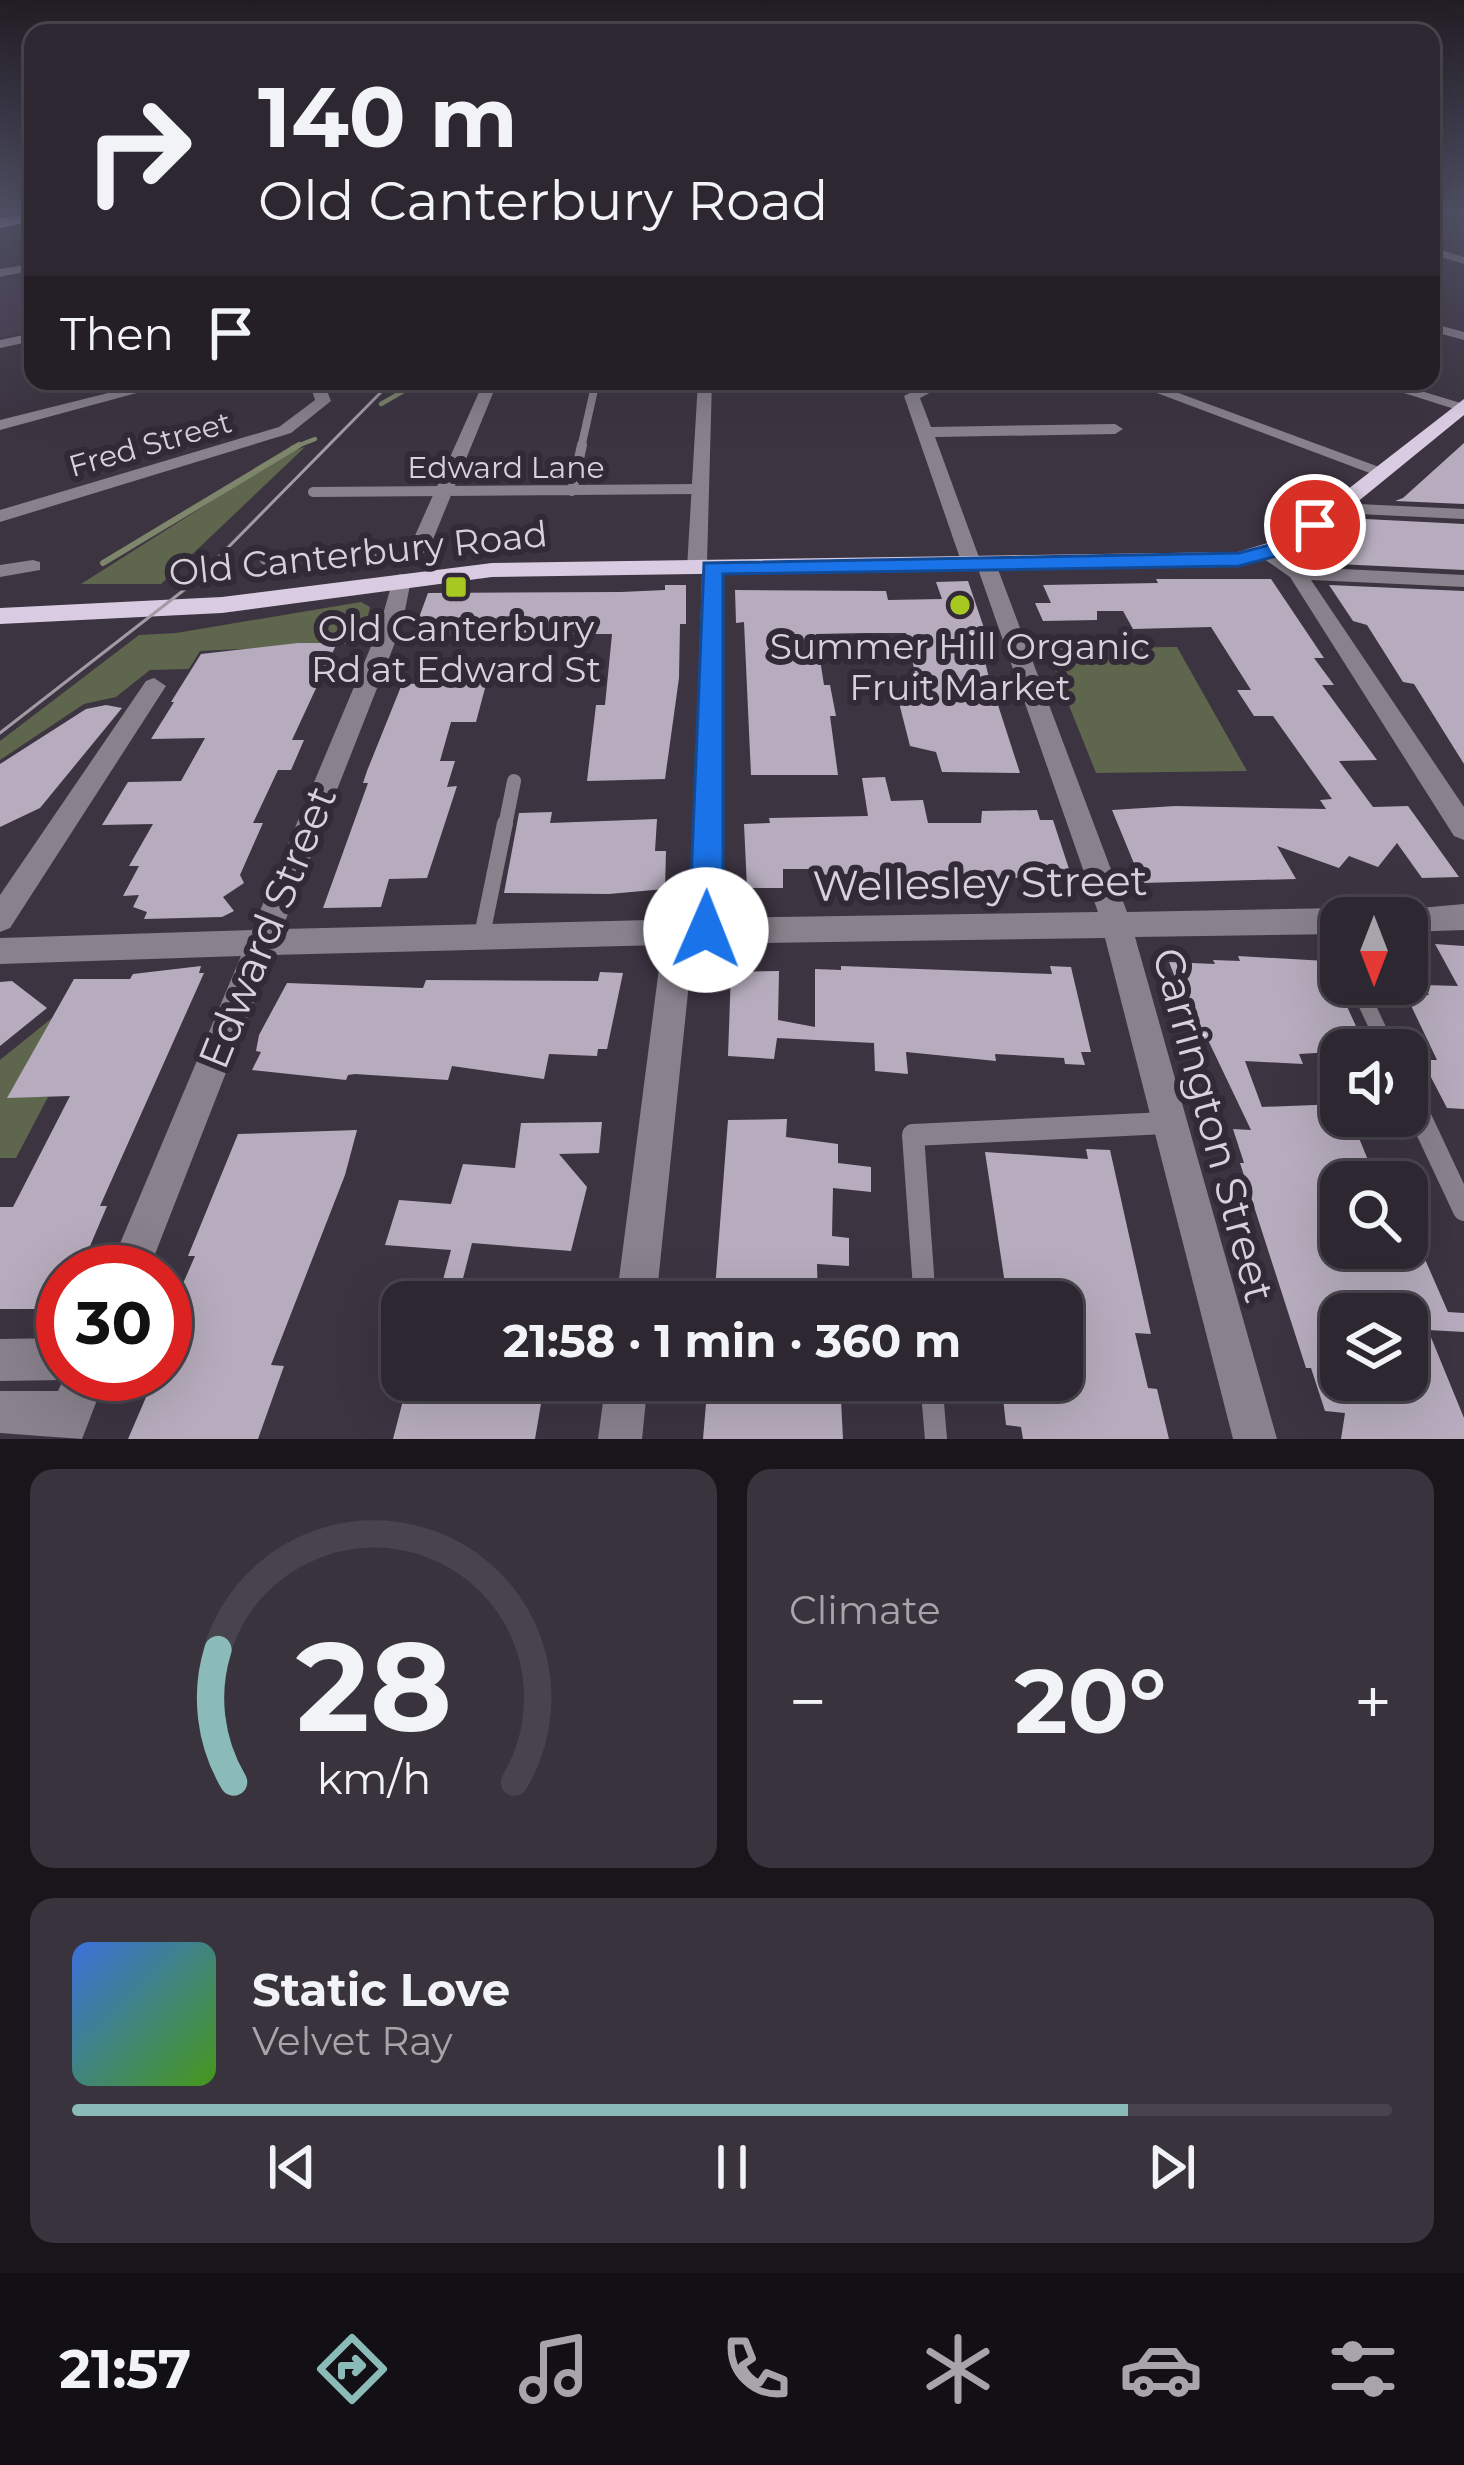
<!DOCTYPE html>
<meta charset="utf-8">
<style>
:root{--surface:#2d2731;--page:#39333d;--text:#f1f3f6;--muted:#a7a5ab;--line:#48444d;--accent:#8bbbb9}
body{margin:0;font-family:Montserrat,sans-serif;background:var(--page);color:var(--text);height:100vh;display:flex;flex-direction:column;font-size:45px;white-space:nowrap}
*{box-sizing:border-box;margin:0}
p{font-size:39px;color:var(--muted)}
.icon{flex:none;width:66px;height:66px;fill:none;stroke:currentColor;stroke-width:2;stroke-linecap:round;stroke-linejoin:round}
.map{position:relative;height:1439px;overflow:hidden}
.side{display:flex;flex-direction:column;gap:30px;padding:30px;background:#19151b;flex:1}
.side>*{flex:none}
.banner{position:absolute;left:24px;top:24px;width:1416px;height:366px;border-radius:24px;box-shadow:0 12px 48px #0002,0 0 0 3px var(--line);background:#2d2731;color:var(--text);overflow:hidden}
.needle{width:78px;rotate:180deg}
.controls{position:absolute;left:1320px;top:897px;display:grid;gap:24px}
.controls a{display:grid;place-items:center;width:108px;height:108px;border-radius:24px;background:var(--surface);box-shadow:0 12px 48px #0002,0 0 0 3px var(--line);font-size:60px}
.speed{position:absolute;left:36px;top:1245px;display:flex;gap:24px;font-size:60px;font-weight:700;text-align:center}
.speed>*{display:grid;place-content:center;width:156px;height:156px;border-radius:50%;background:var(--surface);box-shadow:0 12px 48px #0002,0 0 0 3px var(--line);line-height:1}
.speed .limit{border:18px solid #d22;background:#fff;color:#111}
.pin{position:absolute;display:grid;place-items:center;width:102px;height:102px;color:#fff;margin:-51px;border:6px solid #fff;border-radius:50%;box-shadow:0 3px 12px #0007}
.me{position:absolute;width:132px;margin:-66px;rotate:1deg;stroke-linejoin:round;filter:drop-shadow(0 0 9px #0008)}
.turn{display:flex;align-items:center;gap:42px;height:252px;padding:0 36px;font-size:54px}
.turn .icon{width:156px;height:156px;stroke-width:2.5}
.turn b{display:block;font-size:84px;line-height:102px}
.then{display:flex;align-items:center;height:114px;padding:0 36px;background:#0003;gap:24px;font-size:45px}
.big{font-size:90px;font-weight:700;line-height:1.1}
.side .card{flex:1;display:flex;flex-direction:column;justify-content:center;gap:18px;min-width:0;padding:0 42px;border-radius:24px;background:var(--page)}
.side .dial{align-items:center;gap:0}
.dial svg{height:312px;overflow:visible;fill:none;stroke:var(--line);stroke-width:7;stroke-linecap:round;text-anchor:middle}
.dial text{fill:var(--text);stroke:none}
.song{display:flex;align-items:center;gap:36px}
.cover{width:144px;height:144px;border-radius:18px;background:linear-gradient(135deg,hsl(220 70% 55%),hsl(100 70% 35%))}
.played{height:12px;border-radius:6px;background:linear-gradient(90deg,var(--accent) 80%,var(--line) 80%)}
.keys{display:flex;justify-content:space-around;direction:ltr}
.heat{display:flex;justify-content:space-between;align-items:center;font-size:66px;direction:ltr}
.side .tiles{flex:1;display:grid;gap:30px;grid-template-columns:1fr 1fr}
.card:last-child{grid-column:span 2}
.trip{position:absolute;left:381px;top:1281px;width:702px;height:120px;border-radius:24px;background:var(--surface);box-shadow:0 12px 48px #0002,0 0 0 3px var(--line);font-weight:700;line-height:120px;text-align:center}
.tabs{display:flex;height:192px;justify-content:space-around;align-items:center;background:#121014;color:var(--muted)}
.tabs .icon{width:84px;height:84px}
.tabs .selected{color:var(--accent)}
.tabs b{font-size:54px;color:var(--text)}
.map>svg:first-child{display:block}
.built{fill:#473b4e}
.green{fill:#5e664d}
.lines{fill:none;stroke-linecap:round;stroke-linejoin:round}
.stream-far1{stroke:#7e866b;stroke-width:4.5}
.stream{stroke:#7e866b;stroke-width:6}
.building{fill:#b6acbd;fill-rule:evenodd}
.lane-far4{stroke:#89828d;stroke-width:8}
.lane-far3{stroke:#89828d;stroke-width:10}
.lane-far2{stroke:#89828d;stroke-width:14}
.lane-far1{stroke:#89828d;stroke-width:16}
.lane{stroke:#89828d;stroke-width:22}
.street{fill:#89828d;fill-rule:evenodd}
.primary{fill:#d9cce2;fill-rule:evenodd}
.highway{fill:#f5ebfc;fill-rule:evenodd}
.tram{stroke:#a19ba4;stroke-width:3}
.route{fill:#1a73e8;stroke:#114b97;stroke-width:3}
.poi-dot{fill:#a6c821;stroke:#322a37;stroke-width:4.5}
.labels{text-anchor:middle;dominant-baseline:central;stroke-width:12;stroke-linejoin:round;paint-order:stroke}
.far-street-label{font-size:30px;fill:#d7d2da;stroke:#322a37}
.street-label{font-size:36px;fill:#d7d2da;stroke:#322a37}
.poi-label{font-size:36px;fill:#d7d2da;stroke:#322a37}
.near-street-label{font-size:42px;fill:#d7d2da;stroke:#322a37}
</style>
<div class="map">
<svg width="1464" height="1439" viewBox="0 0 1464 1439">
<rect width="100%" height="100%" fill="#3c3441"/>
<!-- built -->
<path class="built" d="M13 277 33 301V331L0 338V280Z"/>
<!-- green -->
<path class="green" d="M305 447 161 584H81L289 452Z
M361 602 370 607 361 643 200 651 189 669 150 670 116 697 84 704 0 760V741L139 635 176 633Z
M1177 647 1247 771 1096 773 1046 648Z
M52 1018 8 1097H48L16 1158H0V1060Z"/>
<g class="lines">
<!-- stream-far1 -->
<path class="stream-far1" d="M381 404 421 381
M292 448 315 439"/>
<!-- stream -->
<path class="stream" d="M103 563 299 445"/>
</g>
<!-- building -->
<path class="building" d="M1464 443V504L1395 501 1403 498Z
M1365 519 1464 524V570L1337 564 1323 555Z
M1156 579H1271L1324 658H1314L1334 685H1322L1377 760 1339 761 1373 807 1408 806 1459 877 1422 878 1397 843 1378 867 1349 856 1339 868 1277 846 1296 879 1142 883 1112 810 1175 806 1326 809 1320 800 1332 799 1273 716H1254L1237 690H1251L1211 627 1133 629 1123 611H1097V620L1043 621 1035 603H1051L1043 585 1158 583Z
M968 581 984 628H977L988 674 1020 773 942 772 936 752 910 746 895 687H901L899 678 916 677 906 633H865L816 634 824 685H830L836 716H830L838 775H751L744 622 736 623 735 590 886 591 888 600 942 599 936 582Z
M665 585H686V624H680L679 678 665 779 587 781 596 705H605L612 634H546L545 641H504L508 625H470L466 635 447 636 445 642H410L428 593 621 592 665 590Z
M1329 585 1464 591V764L1414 684 1403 682 1367 625 1353 621Z
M298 643H337L292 740H304L291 770H278L253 823H263L240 875 244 883 223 897 234 911 222 917 144 919 147 912 133 907 139 895 123 896 139 866H129L153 824 102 825 128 782 181 781 205 738 151 739 174 702H171L201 654Z
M451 677H488L476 722H451L440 761H455L447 787 457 786 427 878 389 879 381 907 323 908 368 783H363L367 771 402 684 450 683Z
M106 705 122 708 40 808 0 827V764L86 709Z
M885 777 891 801 923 800 928 823H981L982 811 1037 810 1040 820H1053L1071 875 972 880 974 889H950L947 876 879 878 878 873 815 875V869H783V888H747L744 824 770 823 769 818 868 816 862 778Z
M552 812 550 823 657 819 655 851H666L665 889 609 894 504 893 519 813Z
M1435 944 1464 946V1109L1447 1108 1422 1060H1437L1405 993 1429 995 1424 985 1458 986Z
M1238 956 1326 961 1367 1050 1299 1054 1303 1064 1245 1061 1262 1107 1341 1104V1116H1350L1377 1182H1341V1248H1407V1218L1448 1312 1464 1313V1332L1428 1330 1464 1418V1439H1341L1345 1413 1325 1411 1311 1368H1306L1240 1163H1244L1233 1129 1251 1130 1208 1040H1201L1190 1016 1169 962 1215 964 1213 960 1240 961ZM1341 1314H1407V1380H1341Z
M201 966 199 973H204L100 1206H107L79 1272H63V1309H0V1207H13L70 1096 7 1098 74 979H130L133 974Z
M841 966 1052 974 1050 966 1071 967 1091 1052H1081L1085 1065 1065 1064 1064 1058 995 1054 996 1061 906 1052 908 1074 875 1071 874 1043 777 1038 774 1059 728 1056 731 972 779 971 778 1020 815 1027V969L841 970Z
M600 972 623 973 607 1049H598L597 1056 549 1054 544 1079 452 1066 448 1080 355 1074 348 1075 346 1080 252 1070 261 1052 256 1051 259 1035 287 983 423 988 426 980 598 981Z
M12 981 47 1008 0 1046V982Z
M787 1119 786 1137 838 1144V1163L871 1167V1192L833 1188 832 1236 849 1238V1266L817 1264 818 1302H714L728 1120Z
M602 1122 599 1153 559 1154 587 1187 571 1251 472 1243 457 1302H437L451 1250 385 1245 399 1200 451 1204 463 1164 515 1168 521 1123Z
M357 1130 345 1175 271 1365 284 1366 258 1439H128L156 1374H165V1325L195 1256H188L238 1134Z
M1086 1149 1110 1150 1151 1334 1135 1333 1148 1388 1157 1389 1169 1439H1023L1021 1427 1006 1425 1001 1380 1062 1382V1302H1024L1022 1285 1005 1284 985 1152 1088 1159Z
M463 1380 544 1386 535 1439H393L408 1381Z
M708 1380H840L843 1439H703Z"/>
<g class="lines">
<!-- lane-far4 -->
<path class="lane-far4" d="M581 448 596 381"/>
<!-- lane-far3 -->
<path class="lane-far3" d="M572 491 582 445
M313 492 698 489
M1337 508 1464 514
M265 560 392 559 419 549"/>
<!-- lane-far2 -->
<path class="lane-far2" d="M505 826 514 781"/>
<!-- lane-far1 -->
<path class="lane-far1" d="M1328 922 1341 950
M482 935 505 823
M1357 984 1388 1050
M1407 1089 1410 1096"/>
<!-- lane -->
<path class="lane" d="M1409 1093 1464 1210
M925 1302 913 1135 1166 1123
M931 1380 936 1439"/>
<!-- street -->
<path class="street" d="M1431 247 1464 257V264L1431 254Z
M33 264V270L0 277V269Z
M1431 323 1464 332V340L1431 331Z
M33 333V341L0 348V340Z
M156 381H181L0 430V420Z
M309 381H323L331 401 291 433 0 522V510L279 427 315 400Z
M484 381H498L429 549 426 553H412L409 549Z
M698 381H712L707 563 719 564 722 568 721 918 1098 912 978 569 965 568 962 564 904 396 933 381H952L920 398 931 427 1115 424 1123 429 1115 434 935 437 980 560H993L996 564 1127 912 1341 908 1351 912 1354 918H1341V934L1135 937 1277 1439H1233L1105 938 693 944 656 1302H616L662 945 272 955 148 1272H108L241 956 0 964V938L252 930 380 625 394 576 401 574 411 580 402 625 282 929 691 919 702 573 690 572 687 568Z
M1125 381H1146L1390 471 1375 475Z
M1366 381H1388L1464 404V412Z
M1267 548 1302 567 1464 575V587L1311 580 1464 807V840L1454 836 1290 577 1257 554Z
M33 560 40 562V570L0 577V565Z
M154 678 166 686 10 928 0 932V895L146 681Z
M1464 904V930L1407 932V918H1393L1397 910Z
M63 1338V1374H107L82 1439 0 1433V1391H58L63 1380 0 1381V1339Z
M606 1380H648L642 1439H598Z"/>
<!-- primary -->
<path class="primary" d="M1464 399V415L1301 548 1239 566 492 577 222 613 0 624V608L222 597 492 563 1238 552 1285 538Z"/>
<!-- highway -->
<path class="highway" d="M33 214V221L0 228V218Z"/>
<!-- tram -->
<path class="tram" d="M0 733 193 583 392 381"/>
</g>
<!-- sky -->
<linearGradient id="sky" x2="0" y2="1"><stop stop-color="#211d24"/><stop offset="0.51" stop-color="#505065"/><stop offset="1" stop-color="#505065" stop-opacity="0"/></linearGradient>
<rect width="1464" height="416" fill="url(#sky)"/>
<!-- route -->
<path class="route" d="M1315 519 1326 525 1322 530 1288 553 1239 566 723 574V930L718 941 706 945 694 941 689 930 704 563 1239 553 1273 544Z"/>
<!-- markers -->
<g class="poi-dot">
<rect x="444" y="575" width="24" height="24" rx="6"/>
<circle cx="960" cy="605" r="12"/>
</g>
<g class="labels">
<!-- far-street labels -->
<g class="far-street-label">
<text transform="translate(150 444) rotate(-16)">Fred Street</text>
<text x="506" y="467">Edward Lane</text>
</g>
<!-- street labels -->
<g class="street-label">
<text transform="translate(358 553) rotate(-6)">Old Canterbury Road</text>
</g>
<!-- poi labels -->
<g class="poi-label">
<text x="456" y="628">Old Canterbury<tspan x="456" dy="41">Rd at Edward St</tspan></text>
<text x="960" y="646">Summer Hill Organic<tspan x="960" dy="41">Fruit Market</tspan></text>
</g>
<!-- near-street labels -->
<g class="near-street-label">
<text transform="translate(980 883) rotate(-1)">Wellesley Street</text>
<text transform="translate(267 927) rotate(-68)">Edward Street</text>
<text transform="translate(1214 1125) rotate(75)">Carrington Street</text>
</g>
</g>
</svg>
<div class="controls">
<a><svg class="needle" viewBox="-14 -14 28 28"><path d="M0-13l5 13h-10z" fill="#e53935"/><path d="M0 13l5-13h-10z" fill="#a7a5ab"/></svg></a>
<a><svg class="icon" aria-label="sound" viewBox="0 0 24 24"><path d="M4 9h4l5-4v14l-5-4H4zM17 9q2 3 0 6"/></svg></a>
<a><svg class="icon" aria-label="search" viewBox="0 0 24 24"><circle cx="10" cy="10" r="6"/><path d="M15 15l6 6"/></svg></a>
<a><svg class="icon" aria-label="layers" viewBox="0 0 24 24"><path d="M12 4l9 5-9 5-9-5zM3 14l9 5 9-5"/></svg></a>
</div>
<div class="speed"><div class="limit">30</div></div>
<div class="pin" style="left:1315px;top:525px;background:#d93025"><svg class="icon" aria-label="arrive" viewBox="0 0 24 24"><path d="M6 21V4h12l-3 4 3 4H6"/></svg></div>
<svg class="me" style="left:706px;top:930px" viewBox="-20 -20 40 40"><circle r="19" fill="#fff"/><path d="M0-13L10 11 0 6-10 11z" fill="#1a73e8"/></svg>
<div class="trip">21:58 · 1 min · 360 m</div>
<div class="banner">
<div class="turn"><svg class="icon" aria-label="right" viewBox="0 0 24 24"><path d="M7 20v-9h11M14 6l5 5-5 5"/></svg><div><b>140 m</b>Old Canterbury Road</div></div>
<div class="then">Then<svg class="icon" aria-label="arrive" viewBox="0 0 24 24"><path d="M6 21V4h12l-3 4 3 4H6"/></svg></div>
</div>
</div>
<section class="side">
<div class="tiles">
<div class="card dial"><svg viewBox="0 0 100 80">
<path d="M14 69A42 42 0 1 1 86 69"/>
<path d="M14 69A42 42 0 0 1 10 35" stroke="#8bbbb9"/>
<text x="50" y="56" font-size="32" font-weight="700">28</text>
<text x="50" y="72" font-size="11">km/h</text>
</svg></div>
<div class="card"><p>Climate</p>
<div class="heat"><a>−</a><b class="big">20°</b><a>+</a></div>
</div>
<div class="card">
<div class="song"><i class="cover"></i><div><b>Static Love</b><p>Velvet Ray</p></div></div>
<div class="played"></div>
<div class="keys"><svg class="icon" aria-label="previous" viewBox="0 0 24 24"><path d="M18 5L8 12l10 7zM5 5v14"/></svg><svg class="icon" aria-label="pause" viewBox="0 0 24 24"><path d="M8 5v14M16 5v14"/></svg><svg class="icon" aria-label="next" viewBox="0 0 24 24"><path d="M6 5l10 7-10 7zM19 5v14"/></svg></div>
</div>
</div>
</section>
<nav class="tabs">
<b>21:57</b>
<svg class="icon selected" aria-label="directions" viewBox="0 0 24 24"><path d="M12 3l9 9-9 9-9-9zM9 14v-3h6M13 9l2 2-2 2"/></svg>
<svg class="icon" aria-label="music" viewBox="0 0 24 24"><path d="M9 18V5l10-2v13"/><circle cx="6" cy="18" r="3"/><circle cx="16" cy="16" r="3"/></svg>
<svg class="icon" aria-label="phone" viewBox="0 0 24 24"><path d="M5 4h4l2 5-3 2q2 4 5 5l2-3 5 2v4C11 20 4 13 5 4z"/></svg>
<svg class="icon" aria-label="climate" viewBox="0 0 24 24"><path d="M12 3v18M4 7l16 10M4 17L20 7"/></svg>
<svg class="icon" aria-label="car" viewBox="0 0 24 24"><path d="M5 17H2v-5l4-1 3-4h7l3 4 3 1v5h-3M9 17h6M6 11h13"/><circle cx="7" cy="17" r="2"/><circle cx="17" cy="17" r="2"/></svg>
<svg class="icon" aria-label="filters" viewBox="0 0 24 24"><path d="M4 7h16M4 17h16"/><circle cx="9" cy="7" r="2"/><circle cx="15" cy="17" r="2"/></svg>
</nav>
